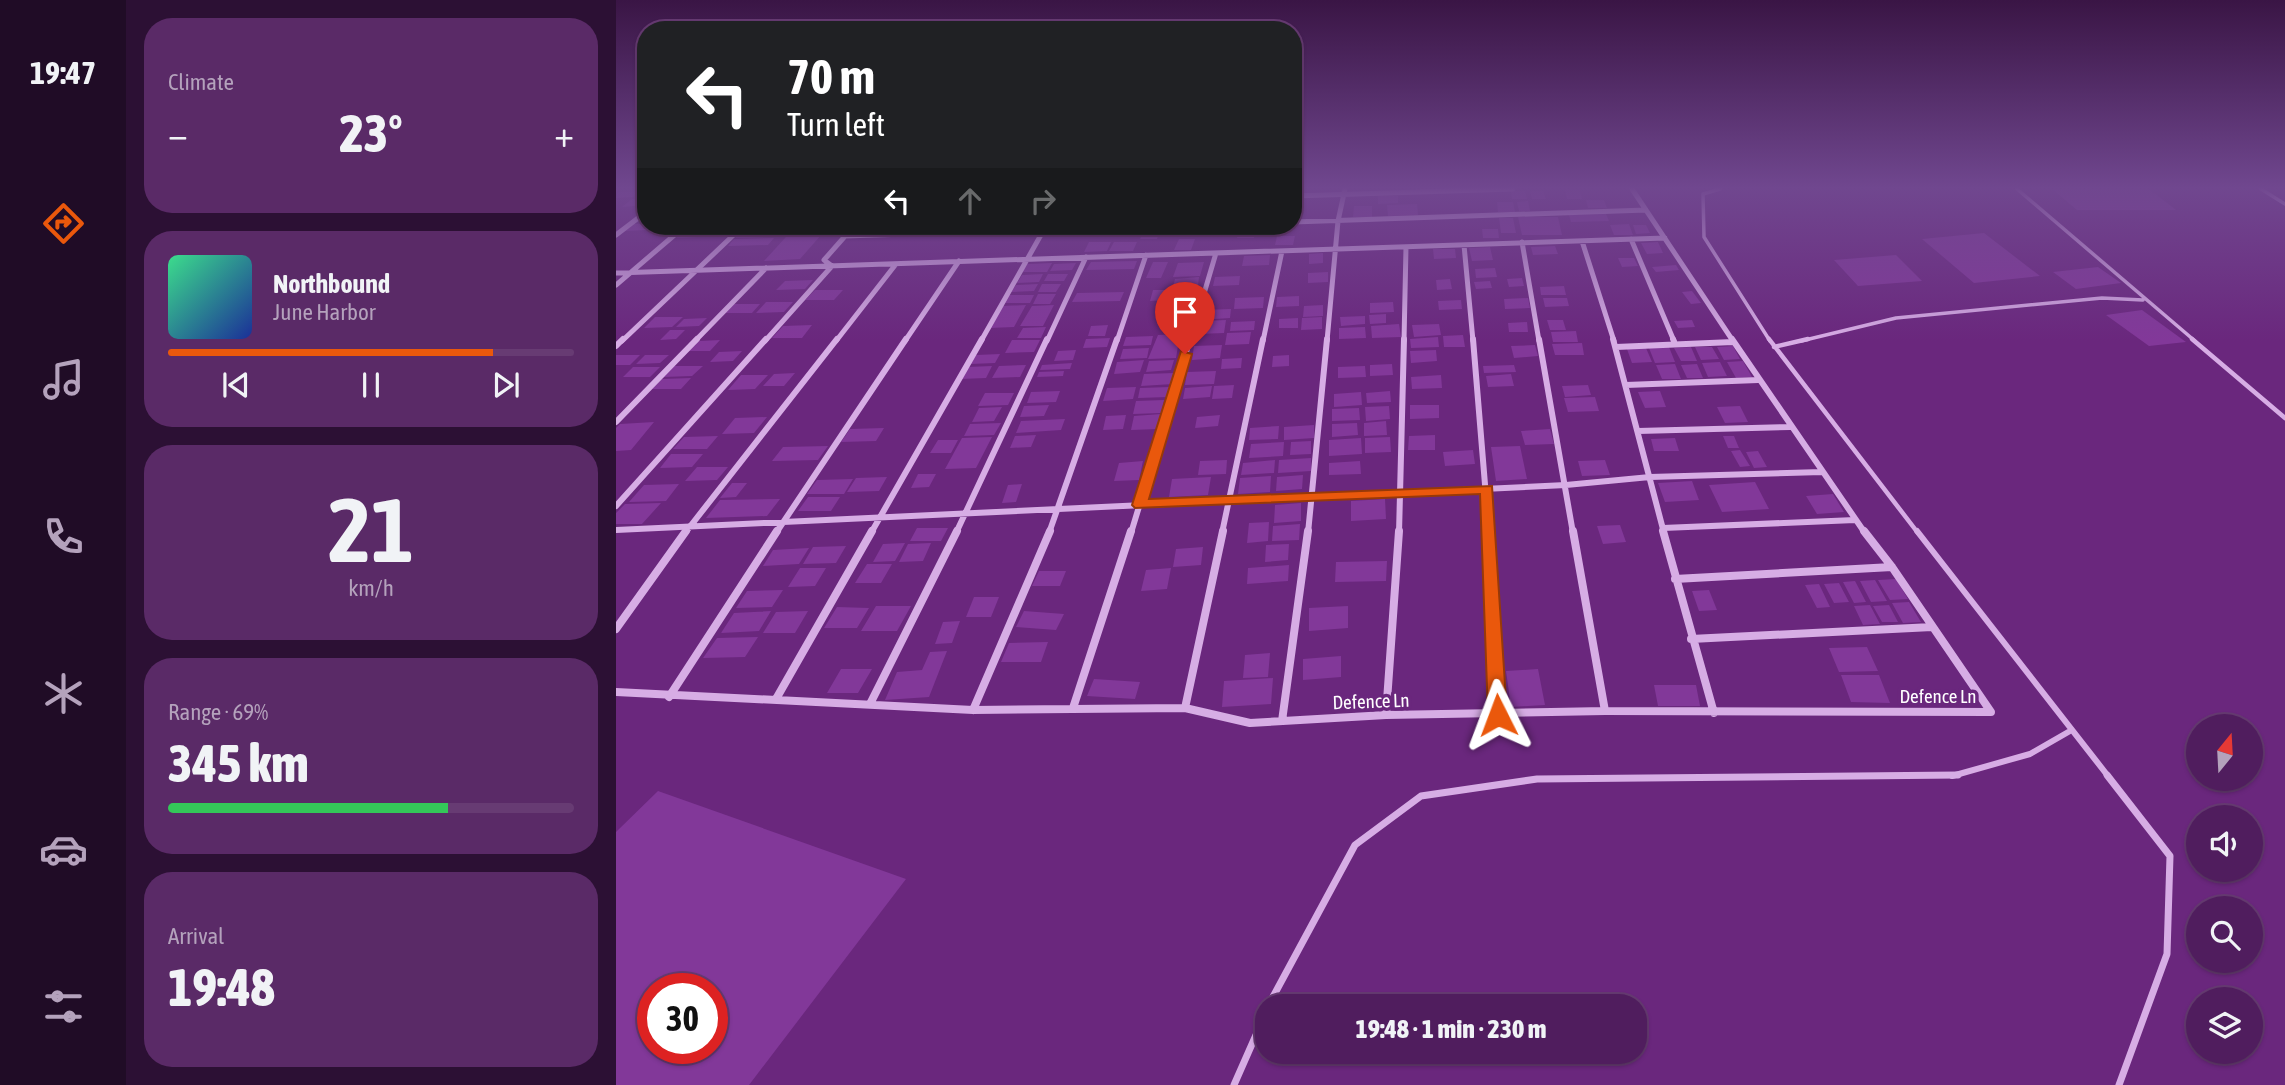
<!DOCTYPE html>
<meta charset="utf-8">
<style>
:root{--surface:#501d5e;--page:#5a2a67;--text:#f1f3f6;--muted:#b4a2bc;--line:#673b73;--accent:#ea580c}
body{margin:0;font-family:"Asap Condensed",sans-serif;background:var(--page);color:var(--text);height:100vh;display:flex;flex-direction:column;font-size:26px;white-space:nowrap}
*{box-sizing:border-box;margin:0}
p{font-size:23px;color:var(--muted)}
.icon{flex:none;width:38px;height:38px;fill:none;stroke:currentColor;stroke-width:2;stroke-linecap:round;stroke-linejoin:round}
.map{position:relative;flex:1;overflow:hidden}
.panel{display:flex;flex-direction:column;gap:18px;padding:18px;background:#2c1034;width:490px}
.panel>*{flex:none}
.top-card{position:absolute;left:21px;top:21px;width:665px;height:214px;border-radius:28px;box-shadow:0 2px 5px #0004,0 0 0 2px var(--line);background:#202124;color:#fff;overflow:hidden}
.needle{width:46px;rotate:18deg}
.fabs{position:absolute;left:1570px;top:714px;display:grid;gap:14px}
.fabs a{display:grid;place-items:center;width:77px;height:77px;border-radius:50%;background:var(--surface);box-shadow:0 2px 5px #0004,0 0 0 2px var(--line);font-size:35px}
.speed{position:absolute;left:21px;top:973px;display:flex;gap:14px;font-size:35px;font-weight:700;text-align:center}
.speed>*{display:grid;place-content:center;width:91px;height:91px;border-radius:50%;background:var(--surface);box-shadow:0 2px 5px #0004,0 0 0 2px var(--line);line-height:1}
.speed .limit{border:10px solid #d22;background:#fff;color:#111}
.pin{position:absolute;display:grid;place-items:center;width:60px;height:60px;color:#fff;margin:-72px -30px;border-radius:50% 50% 50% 0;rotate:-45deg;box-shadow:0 0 7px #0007}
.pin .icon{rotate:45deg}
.me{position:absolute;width:77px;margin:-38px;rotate:357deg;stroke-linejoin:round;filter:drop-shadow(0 0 5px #0008)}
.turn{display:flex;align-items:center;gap:24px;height:147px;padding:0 35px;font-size:32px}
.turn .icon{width:91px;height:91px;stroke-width:2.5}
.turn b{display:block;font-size:49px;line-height:60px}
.lanes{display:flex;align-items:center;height:66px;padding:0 35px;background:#0003;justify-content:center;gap:35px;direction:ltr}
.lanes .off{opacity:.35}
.big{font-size:52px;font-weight:800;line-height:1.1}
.panel .tile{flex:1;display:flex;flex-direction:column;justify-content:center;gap:10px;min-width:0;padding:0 24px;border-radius:28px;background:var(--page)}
.panel .dial{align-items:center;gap:0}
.dial b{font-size:91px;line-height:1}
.song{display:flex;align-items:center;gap:21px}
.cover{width:84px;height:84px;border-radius:10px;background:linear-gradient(135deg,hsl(150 70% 55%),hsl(230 70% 35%))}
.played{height:7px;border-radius:4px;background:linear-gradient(90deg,var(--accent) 80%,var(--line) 80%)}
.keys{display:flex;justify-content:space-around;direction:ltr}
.heat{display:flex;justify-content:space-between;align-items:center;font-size:38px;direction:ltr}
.charge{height:10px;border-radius:5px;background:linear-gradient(90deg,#34c759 69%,var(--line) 0)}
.trip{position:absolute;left:639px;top:994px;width:392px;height:70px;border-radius:28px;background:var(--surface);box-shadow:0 2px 5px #0004,0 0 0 2px var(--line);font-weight:800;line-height:70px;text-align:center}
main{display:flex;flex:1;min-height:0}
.menu{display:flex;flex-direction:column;width:126px;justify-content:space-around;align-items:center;background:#200c26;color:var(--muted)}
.menu .icon{width:49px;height:49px}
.menu .active{color:var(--accent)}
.menu b{font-size:32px;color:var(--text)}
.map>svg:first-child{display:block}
.building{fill:#823899;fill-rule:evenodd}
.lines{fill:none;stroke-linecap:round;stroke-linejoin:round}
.service-far3{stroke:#d7ade5;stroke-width:3.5}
.service-far2{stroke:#d7ade5;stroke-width:4.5}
.service-far1{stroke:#d7ade5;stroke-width:6}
.service{stroke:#d7ade5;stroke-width:7}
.minor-far2{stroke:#d7ade5;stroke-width:5}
.minor-far1{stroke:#d7ade5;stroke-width:6}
.minor{stroke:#d7ade5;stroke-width:8}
.route{fill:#ea580c;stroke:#983908;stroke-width:2}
.labels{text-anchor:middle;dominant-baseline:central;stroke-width:7;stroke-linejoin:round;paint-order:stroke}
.street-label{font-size:19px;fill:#fff;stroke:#6a277d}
</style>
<main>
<nav class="menu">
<b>19:47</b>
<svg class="icon active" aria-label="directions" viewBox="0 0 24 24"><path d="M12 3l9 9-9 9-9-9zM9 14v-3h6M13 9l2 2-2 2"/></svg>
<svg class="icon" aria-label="music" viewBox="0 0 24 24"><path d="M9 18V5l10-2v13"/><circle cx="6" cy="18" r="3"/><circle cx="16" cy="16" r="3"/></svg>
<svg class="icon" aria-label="phone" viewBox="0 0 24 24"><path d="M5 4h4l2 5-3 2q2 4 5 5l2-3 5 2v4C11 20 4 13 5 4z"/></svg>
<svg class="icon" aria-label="climate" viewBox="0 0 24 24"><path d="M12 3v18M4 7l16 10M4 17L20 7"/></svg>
<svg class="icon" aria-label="car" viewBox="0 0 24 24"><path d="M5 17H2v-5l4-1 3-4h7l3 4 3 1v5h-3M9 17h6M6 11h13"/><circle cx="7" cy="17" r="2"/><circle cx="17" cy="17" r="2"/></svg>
<svg class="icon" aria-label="filters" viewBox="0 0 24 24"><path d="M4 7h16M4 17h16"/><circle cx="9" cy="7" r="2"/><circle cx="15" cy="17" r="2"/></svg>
</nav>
<section class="panel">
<div class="tile"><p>Climate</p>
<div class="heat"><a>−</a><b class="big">23°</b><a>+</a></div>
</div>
<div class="tile">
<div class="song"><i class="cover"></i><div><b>Northbound</b><p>June Harbor</p></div></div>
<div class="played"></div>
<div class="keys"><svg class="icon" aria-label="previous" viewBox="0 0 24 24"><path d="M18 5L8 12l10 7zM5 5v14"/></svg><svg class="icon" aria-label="pause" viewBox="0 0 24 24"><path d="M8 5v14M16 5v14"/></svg><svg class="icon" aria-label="next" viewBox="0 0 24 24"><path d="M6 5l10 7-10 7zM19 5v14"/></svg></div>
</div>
<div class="tile dial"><b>21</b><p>km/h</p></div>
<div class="tile"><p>Range · 69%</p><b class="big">345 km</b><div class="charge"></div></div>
<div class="tile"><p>Arrival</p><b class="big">19:48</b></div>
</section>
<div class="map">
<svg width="1669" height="1085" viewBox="0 0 1669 1085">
<rect width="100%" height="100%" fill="#6a277d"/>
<!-- building -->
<path class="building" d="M1436 189H1533L1560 210H1461Z
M949 190H964L966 199H951Z
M895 191H909L911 199H896Z
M914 191H927L930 199H916Z
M2 192H24L17 197 0 198Z
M762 196H782V203L762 204Z
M16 199H30V205L6 207Z
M970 200H988L991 208H972Z
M912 201 914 211H903L901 202Z
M881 202H897L899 212H882Z
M801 204 802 215 772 216 771 205Z
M738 206H756V217H737Z
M990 214 993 221 955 222 953 215Z
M902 217H942L946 235H906Z
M883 218H897L900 233H885Z
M18 224H30L37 226 31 230 9 231Z
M1013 224 1017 235H998L994 225Z
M1017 225H1030L1034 233 1020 234Z
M132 226H172L168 230 127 231Z
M180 226H213L184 259 148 261Z
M601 227 598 236H583L585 228Z
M545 228 541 239H524L529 229Z
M93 229 84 237 60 238 69 230Z
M866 229H882L883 238H867Z
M623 230H640L638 238H621Z
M165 231 160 237 119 238 125 233Z
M1368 233 1424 276 1358 283 1306 239Z
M661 236H679L677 245H659Z
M158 238 152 245 112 246 118 239Z
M563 239H579L575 250H558Z
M473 242H495L491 251 468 252Z
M498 242H521L517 251H493Z
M1042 242 1047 253 1031 254 1025 243Z
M939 246 942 254 917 255 915 247Z
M874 247 877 260 856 261 853 248Z
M817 249H839L840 258 818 259Z
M707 253V263L693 264V254Z
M654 255 653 265 626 266 628 256Z
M1280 255 1306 281 1242 286 1218 260Z
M1002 258H1018L1022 266 1006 267Z
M521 261 518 269 470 270 475 262Z
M537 262H552L545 278H530Z
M588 262 584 276 557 277 562 263Z
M436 263 431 272H406L411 264Z
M460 263 456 270 434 271 438 264Z
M1060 265 1063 270 1040 272 1036 267Z
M1482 267 1505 283 1460 289 1437 272Z
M879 268 881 277 860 278 859 269Z
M712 272V282L692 283V273Z
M427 274 423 282 401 283 406 275Z
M432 274H452L448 281H428Z
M624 276 623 285 597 286 599 277Z
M583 277 582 286 557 287 559 279Z
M906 278 908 286 893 287 891 279Z
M834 279 836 289 821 290 820 280Z
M197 280 189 289 160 290 169 281Z
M874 281 876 288 860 289 858 282Z
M422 284 418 291 395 292 400 285Z
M426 284H445L440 292H422Z
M948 286 950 295H925L924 287Z
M580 288 579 297 553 298 556 289Z
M199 290H227L218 300H189Z
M537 290H553L550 300 534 301Z
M1076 291 1085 303 1075 304 1066 292Z
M508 292 504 301 456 302 461 293Z
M422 294H440L434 304H417Z
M393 295H418L414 303H388Z
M683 296V306L660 307 661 297Z
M648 297 647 308 618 309 619 298Z
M912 298 914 308 889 309 888 299Z
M927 298H951L953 306 929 307Z
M845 300 846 309 823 310 822 301Z
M150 302H177L168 312 140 313Z
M777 302 778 312 754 313V303Z
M118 304H144L136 313H109Z
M410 305 398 327 373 328 386 306Z
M438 305 427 326H404L416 306Z
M707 305V316L687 317 688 306Z
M615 309 614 318 583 320 585 310Z
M1526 310 1570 342 1533 346 1490 315Z
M573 311 571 321 542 323 545 312Z
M770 314V323L754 324 753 315Z
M749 316V324L725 326 724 317Z
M39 317H67L56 327 28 328Z
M706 317V329L685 330 686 318Z
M91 318 83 326 60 327 68 319Z
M682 318V328H663V319Z
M610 320 608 333 582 334 585 321Z
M931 320H947L950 330H934Z
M1076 320 1079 327 1062 328 1058 321Z
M639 321 638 330 614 331 615 322Z
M911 322 912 332H893L892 323Z
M783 324 785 337 756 338 755 326Z
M823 324 825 335 798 337 796 325Z
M196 325 186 338H156L167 326Z
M492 325 489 336H472L475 326Z
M430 327 425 338H401L407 328Z
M749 327 750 338 723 339V328Z
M54 330H69L60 339 44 340Z
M960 331 962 342H937L935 332Z
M635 332 633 344 609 345 611 333Z
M564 334 560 358 532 359 542 335Z
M847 335 849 347H828L827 336Z
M537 336 535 345 507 346 510 337Z
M822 337 823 347 795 348 794 339Z
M494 338 491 347 467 348 470 339Z
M104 340 94 351H72L83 341Z
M396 340H424L418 352 389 353Z
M966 343 968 355H939L936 344Z
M606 345 604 358 576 360 578 346Z
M919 345 922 356 898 358 895 346Z
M1117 346 1124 359 1108 360 1101 347Z
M1053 347 1059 362 1039 363 1033 348Z
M1075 347 1081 361H1065L1058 348Z
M1079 347H1096L1103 359 1085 360Z
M533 348 531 358 504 359 507 349Z
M1030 348 1036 362 1016 363 1011 349Z
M460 350 457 360 438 361 442 351Z
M820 350 821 361 795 363 794 351Z
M126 351 117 361 94 362 103 352Z
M384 354 379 363 354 364 360 355Z
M0 355H24L14 365H0Z
M29 355H53L44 363 20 364Z
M673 355V366L656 367 657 356Z
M626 358 625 368 605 369 606 359Z
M528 360 524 372 498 374 501 362Z
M558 360 555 370 530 372 533 361Z
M1127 361 1136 377 1120 378 1111 362Z
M1104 362 1111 376 1092 377 1086 363Z
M456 363 454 369 424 370 426 365Z
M776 364 777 375 754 376V365Z
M1059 364 1065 379H1046L1040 365Z
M1081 364 1087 378H1071L1065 365Z
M410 365 404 377 376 378 383 366Z
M898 365 900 372 868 373 867 366Z
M58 366H87L76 376 47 377Z
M376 366 370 378 344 379 351 367Z
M749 366 750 377 722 378V367Z
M17 367H44L34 377H7Z
M448 371 447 376 421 377 423 372Z
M600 371 598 384 569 385 571 372Z
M179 373 168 386H147L158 374Z
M559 373 557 384 525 386 528 374Z
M895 374 898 386 872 387 870 376Z
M125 375H152L139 389 112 390Z
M825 375 826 388 796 389 795 377Z
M75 378 65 389H36L46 379Z
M618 385 616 398 596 399 598 386Z
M972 385 975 395 949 397 946 386Z
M596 386 594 397 567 399 569 388Z
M520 387 517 399 487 401 491 388Z
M554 387 552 397 522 398 524 388Z
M444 391 440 402 411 403 415 392Z
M774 391 775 402 751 403 750 393Z
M1044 391 1050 407 1029 408 1022 392Z
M745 392 746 405 718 407V394Z
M369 393H398L392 405 362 406Z
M979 397 983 411 952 412 948 398Z
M548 400 545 413 517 414 520 401Z
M433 405 428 416 404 417 408 406Z
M794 405H823V418L794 419Z
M773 406 774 419 750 421 749 407Z
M1124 406 1132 422 1109 423 1101 407Z
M386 407 378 421 356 422 363 408Z
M743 408 744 420 716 421V409Z
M545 414 542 429 515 430 518 416Z
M510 415 507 429 487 430 490 416Z
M604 415 602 426 579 428 581 417Z
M151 417 138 433 106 434 119 418Z
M449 419 445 430 400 433 405 421Z
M770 421 771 435 748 436V423Z
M38 422 15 450 0 451V428L4 424Z
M385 423 378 435 348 436 354 424Z
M741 423 742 435 716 437V424Z
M698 425V438L668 440V427Z
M663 426 662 439 633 440 634 428Z
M268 428 260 441 225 442 234 429Z
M934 429 938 444 909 445 905 431Z
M420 435 415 447 394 448 399 436Z
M819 435V450H792L793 436Z
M102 436 91 449H57L68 437Z
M1107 436H1118L1123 448H1112Z
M376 437 360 468 329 469 346 438Z
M774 437 775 452 749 453V438Z
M745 438 746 454 713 456V440Z
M1059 438 1063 451H1038L1035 439Z
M322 440H342L335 453H314Z
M695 441V454L674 455 675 442Z
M668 442 667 456 633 458 635 444Z
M212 446 202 460 156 461 167 447Z
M904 446 911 479 880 481 875 447Z
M857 450 859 464 829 466 827 452Z
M1124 450 1134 466 1124 467 1115 451Z
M1142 451 1151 467 1138 468 1130 452Z
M55 454H87L76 467 44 468Z
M695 458V471L662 473 663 460Z
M611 460 610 474 582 475 584 461Z
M659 460 658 473 625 475 627 463Z
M989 460 994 475 966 476 962 461Z
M527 461 523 480 498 481 503 463Z
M744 461 745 474 713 475V463Z
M81 467H112L101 480 69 481Z
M302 474H320L313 487 295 488Z
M687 475 686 489 660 491 661 477Z
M655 476 654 492 622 494 624 478Z
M271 477 263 491 231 492 240 478Z
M595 477 592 495 553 497 556 479Z
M237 479 228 494H191L201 480Z
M1076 481 1083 500 1049 502 1042 483Z
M1139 482 1153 509 1106 512 1093 485Z
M116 483H131L120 497 104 498Z
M63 484 50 501 13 502 28 485Z
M406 484 400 502 386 503 392 485Z
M1217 494 1228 512 1201 514 1190 496Z
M192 497H224L215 511H182Z
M164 499 151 516 90 518 104 500Z
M769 499 770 519 735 521V501Z
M45 503 26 524H0V513L9 504Z
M685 503V521L658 523 659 505Z
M653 522 652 541 631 543 633 523Z
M684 524 683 540 656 541 657 526Z
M1004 525 1010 542 987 544 981 526Z
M301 528H332L325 541H294Z
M289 543 279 561 257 562 267 544Z
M315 543 307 561 283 562 292 544Z
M673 544 672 560 649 562 650 545Z
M230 546 220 563 187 564 197 547Z
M587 547 585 565 557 567 560 549Z
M193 548 183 564 147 566 157 550Z
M771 561 770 581 719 582 720 562Z
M251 564H276L265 583H239Z
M673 565 672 581 631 584 632 568Z
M184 568H210L199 586 172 587Z
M555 568 551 589 525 591 530 570Z
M423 571H450L444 586H416Z
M1280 579 1292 599 1274 600 1262 580Z
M1259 580 1271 601 1255 602 1244 581Z
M1239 581 1250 602 1238 603 1227 582Z
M1223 583 1233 602 1218 603 1208 584Z
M1203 584 1214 607 1201 608 1189 585Z
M167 590 156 607 120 608 131 591Z
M1093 590 1101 610 1083 611 1076 591Z
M358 597H383L375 617H350Z
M1293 602 1305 622 1287 623 1276 603Z
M1254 605 1264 624 1247 625 1238 606Z
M1273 605 1282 622H1266L1257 606Z
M260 606H295L281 631H245Z
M732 606V628L693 631V608Z
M221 607 253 608 241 628H208Z
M155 611 143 631 105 633 118 613Z
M192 611 179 633H147L160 612Z
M408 611 448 614 440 630 400 627Z
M344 621 336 643 319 644 327 622Z
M142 637 129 657 87 658 101 638Z
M432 642 425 662H385L393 643Z
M1251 647 1262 671 1223 672 1213 648Z
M331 651 313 697 269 700 281 672 306 670 314 652Z
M654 653 652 677 627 678 629 655Z
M725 656V677L687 680V659Z
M225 669H256L242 693H211Z
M922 669 929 705 895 707 890 671Z
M1225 675H1263L1274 703 1235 702Z
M657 678 655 704 606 707 608 681Z
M478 679 524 682 519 699 471 696Z
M1038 685H1080L1084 706H1042Z
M42 791 290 879 133 1085H0V832ZM37 989H96V1048H37Z"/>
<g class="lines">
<!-- service-far3 -->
<path class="service-far3" d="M1104 189 1087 194 1088 237 1154 341
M1401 189 1579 341
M1645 189 1669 204
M1185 341 1280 318 1486 298 1527 300"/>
<!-- service-far2 -->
<path class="service-far2" d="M1153 339 1302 533
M1576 339 1669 418
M1158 347 1192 339"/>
<!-- service-far1 -->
<path class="service-far1" d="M1301 531 1492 776
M1336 776 1414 754 1454 731"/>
<!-- service -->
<path class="service" d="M1491 775 1554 856 1551 954 1503 1085
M652 1006 739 845 805 796 921 779 1342 775
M618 1085 651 1010"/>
<!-- minor-far2 -->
<path class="minor-far2" d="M1016 189 1117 341
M677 196 897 189
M677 222 1030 210
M0 235 30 212
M228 236 543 226
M1015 239 1058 341
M966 241 998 341
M906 242 923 341
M848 245 857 341
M0 273 1049 238
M0 285 69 226
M6 341 127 226
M79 341 150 268
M149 341 216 266 208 260 238 226
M220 341 280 264
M289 341 343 261
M365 341 430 226
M431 341 470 257
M501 341 530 255
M574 341 600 253
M647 341 666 251
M711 341 722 221 729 189
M788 341 790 247"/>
<!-- minor-far1 -->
<path class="minor-far1" d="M857 339 873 533
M923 339 957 533
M997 339 1048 533
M1057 339 1059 344
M1116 339 1249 533
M0 346 7 339
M1000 347 1117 342
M1010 385 1142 380
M0 422 81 339
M1022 431 1174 427
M0 506 150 339
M1047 528 1239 520
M0 530 950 485 1034 477 1206 472
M69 533 221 339
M160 533 290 339
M255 533 366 339
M340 533 431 339
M433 533 501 339
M515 533 574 339
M606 533 647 339
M692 533 711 339
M783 533 788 339"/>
<!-- minor -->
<path class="minor" d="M873 531 882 715
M957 531 989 711
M1047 531 1098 713
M1059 579 1276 567
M0 629 70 531
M1075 639 1316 627
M0 692 357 710 569 708 634 723 770 715 989 711 1375 712 1276 567 1248 531
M53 697 161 531
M160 699 256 531
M254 704 341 531
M457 708 515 531
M569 708 607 531
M357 710 434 531
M770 715 783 531
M666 721 692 531"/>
</g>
<!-- sky -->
<linearGradient id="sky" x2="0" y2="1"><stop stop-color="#3a1545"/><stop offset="0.55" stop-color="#70478f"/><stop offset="1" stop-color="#70478f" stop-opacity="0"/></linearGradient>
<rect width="1669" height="341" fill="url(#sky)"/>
<!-- route -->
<path class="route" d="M565 351 576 354 533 499 876 486 891 715 889 721H875L872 715 864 494 519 508 516 505Z"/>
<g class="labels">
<!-- street labels -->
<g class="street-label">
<text x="1322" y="696">Defence Ln</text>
<text transform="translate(755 701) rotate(-2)">Defence Ln</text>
</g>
</g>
</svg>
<div class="fabs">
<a><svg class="needle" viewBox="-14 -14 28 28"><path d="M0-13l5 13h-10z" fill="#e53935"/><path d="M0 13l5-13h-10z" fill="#b4a2bc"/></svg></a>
<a><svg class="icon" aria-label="sound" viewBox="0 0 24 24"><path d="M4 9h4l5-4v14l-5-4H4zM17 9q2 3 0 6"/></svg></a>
<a><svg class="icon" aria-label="search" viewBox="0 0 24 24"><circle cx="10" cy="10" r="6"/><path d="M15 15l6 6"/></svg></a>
<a><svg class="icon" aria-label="layers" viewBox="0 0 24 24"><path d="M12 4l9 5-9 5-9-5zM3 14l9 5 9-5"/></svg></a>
</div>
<div class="speed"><div class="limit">30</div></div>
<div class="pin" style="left:569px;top:354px;background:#d93025"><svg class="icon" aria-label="arrive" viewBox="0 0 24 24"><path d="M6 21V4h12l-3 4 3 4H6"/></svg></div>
<svg class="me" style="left:882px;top:715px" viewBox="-20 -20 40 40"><path d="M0-17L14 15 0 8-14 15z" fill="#ea580c" stroke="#fff" stroke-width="4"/></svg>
<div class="trip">19:48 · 1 min · 230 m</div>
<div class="top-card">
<div class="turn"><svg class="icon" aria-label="left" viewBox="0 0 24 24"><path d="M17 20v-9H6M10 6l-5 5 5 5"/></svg><div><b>70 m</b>Turn left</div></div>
<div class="lanes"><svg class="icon" aria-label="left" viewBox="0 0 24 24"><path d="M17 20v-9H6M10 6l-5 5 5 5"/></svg><svg class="icon off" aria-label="ahead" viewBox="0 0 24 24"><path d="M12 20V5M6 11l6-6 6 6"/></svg><svg class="icon off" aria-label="right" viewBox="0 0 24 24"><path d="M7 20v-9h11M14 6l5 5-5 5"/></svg></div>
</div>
</div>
</main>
